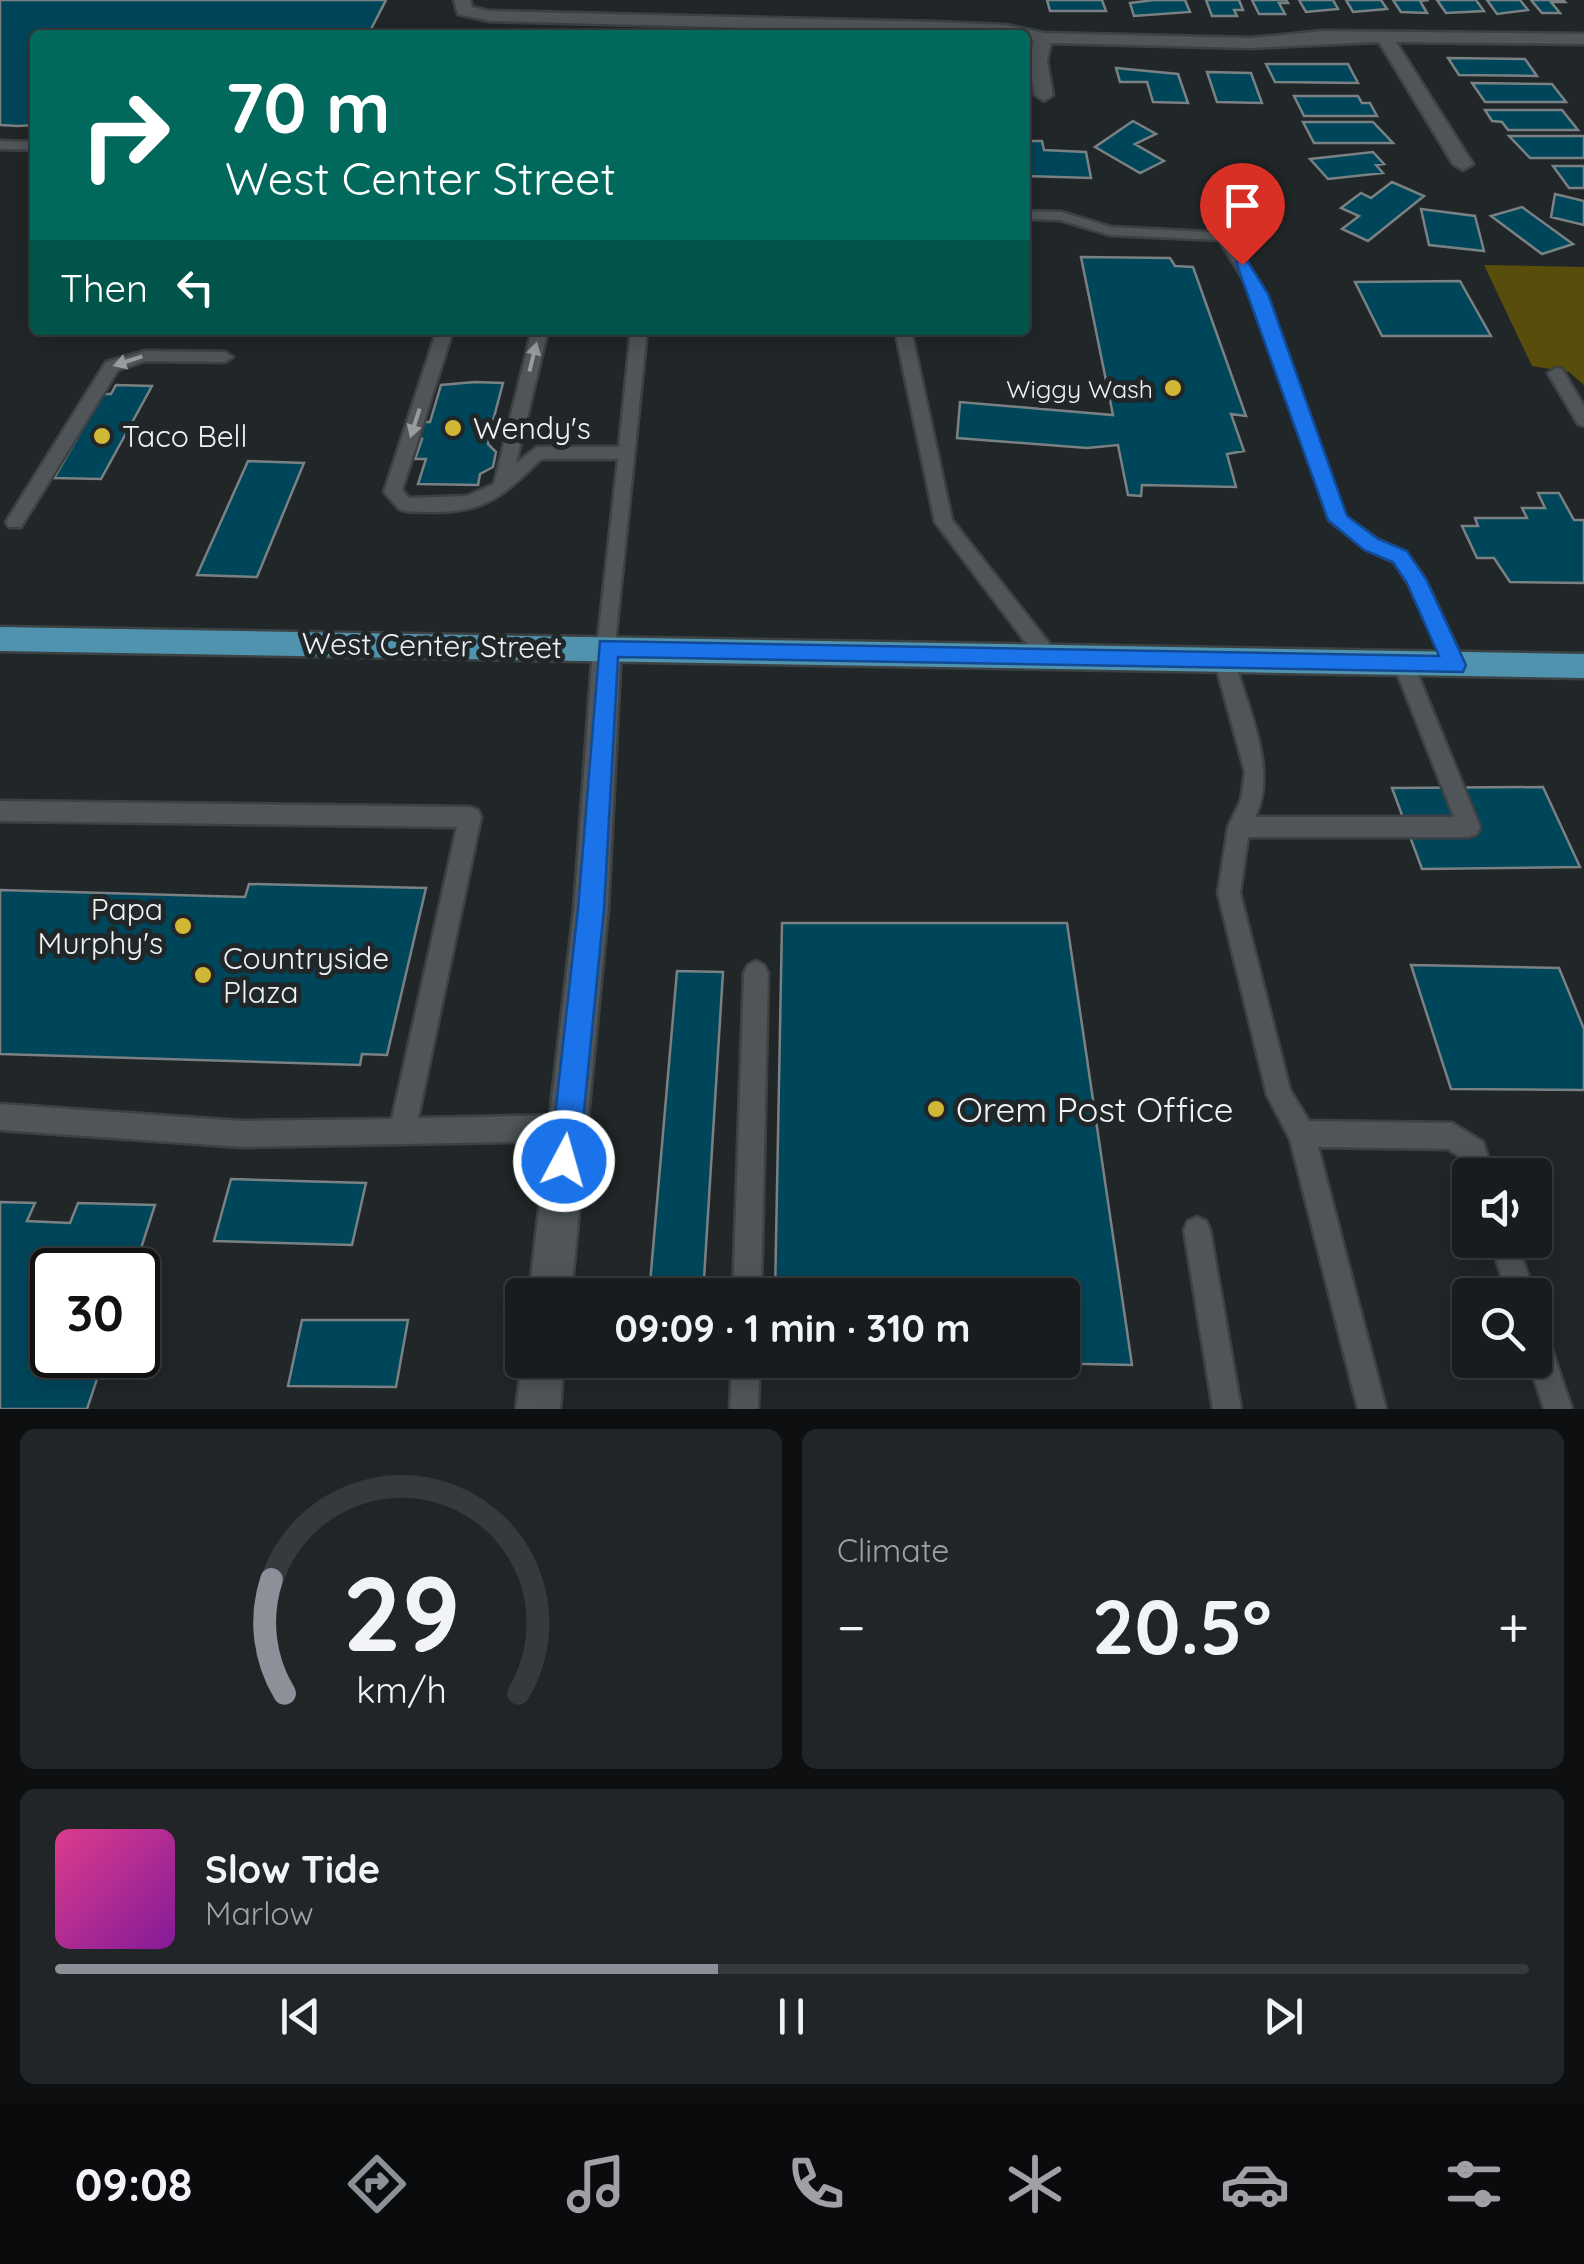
<!DOCTYPE html>
<meta charset="utf-8">
<style>
:root{--surface:#191c1e;--page:#222527;--text:#f1f3f6;--muted:#9fa1a4;--line:#373a3c;--accent:#8c9099}
body{margin:0;font-family:Quicksand,sans-serif;background:var(--page);color:var(--text);height:100vh;display:flex;flex-direction:column;font-size:38px;white-space:nowrap}
*{box-sizing:border-box;margin:0}
p{font-size:32px;color:var(--muted)}
.icon{flex:none;width:55px;height:55px;fill:none;stroke:currentColor;stroke-width:2;stroke-linecap:round;stroke-linejoin:round}
.map{position:relative;height:1409px;overflow:hidden}
.panel{display:flex;flex-direction:column;gap:20px;padding:20px;background:#0e0f10;flex:1}
.panel>*{flex:none}
.hud{position:absolute;left:30px;top:30px;width:1000px;height:305px;border-radius:10px;box-shadow:0 5px 25px #0003,0 0 0 2px var(--line);background:#00695c;color:#fff;overflow:hidden}
.tools{position:absolute;left:1452px;top:1158px;display:grid;gap:20px}
.tools a{display:grid;place-items:center;width:100px;height:100px;border-radius:10px;background:var(--surface);box-shadow:0 5px 25px #0003,0 0 0 2px var(--line);font-size:50px}
.speed{position:absolute;left:30px;top:1248px;display:flex;gap:20px;font-size:50px;font-weight:700;text-align:center}
.speed>*{display:grid;place-content:center;width:130px;height:130px;border-radius:50%;background:var(--surface);box-shadow:0 5px 25px #0003,0 0 0 2px var(--line);line-height:1}
.speed .limit{border:5px solid #111;border-radius:15px;background:#fff;color:#111}
.pin{position:absolute;display:grid;place-items:center;width:85px;height:85px;color:#fff;margin:-102px -42px;border-radius:50% 50% 50% 0;rotate:-45deg;box-shadow:0 0 10px #0007}
.pin .icon{rotate:45deg}
.me{position:absolute;width:110px;margin:-55px;rotate:6deg;stroke-linejoin:round;filter:drop-shadow(0 0 8px #0008)}
.turn{display:flex;align-items:center;gap:35px;height:210px;padding:0 30px;font-size:45px}
.turn .icon{width:130px;height:130px;stroke-width:2.5}
.turn b{display:block;font-size:70px;line-height:85px}
.then{display:flex;align-items:center;height:95px;padding:0 30px;background:#0003;gap:20px;font-size:38px}
.big{font-size:75px;font-weight:700;line-height:1.1}
.panel .tile{flex:1;display:flex;flex-direction:column;justify-content:center;gap:15px;min-width:0;padding:0 35px;border-radius:15px;background:var(--page)}
.panel .dial{align-items:center;gap:0}
.dial svg{height:260px;overflow:visible;fill:none;stroke:var(--line);stroke-width:7;stroke-linecap:round;text-anchor:middle}
.dial text{fill:var(--text);stroke:none}
.song{display:flex;align-items:center;gap:30px}
.cover{width:120px;height:120px;border-radius:15px;background:linear-gradient(135deg,hsl(330 70% 55%),hsl(290 70% 35%))}
.played{height:10px;border-radius:5px;background:linear-gradient(90deg,var(--accent) 45%,var(--line) 45%)}
.keys{display:flex;justify-content:space-around;direction:ltr}
.heat{display:flex;justify-content:space-between;align-items:center;font-size:55px;direction:ltr}
.panel .tiles{flex:1;display:grid;gap:20px;grid-template-columns:1fr 1fr}
.tile:last-child{grid-column:span 2}
.trip{position:absolute;left:505px;top:1278px;width:575px;height:100px;border-radius:10px;background:var(--surface);box-shadow:0 5px 25px #0003,0 0 0 2px var(--line);font-weight:700;line-height:100px;text-align:center}
.dock{display:flex;height:160px;justify-content:space-around;align-items:center;background:#0a0b0c;color:var(--muted)}
.dock .icon{width:70px;height:70px}
.dock .on{color:var(--accent)}
.dock b{font-size:45px;color:var(--text)}
.map>svg:first-child{display:block}
.green{fill:#594d0b}
.building{fill:#00465b;stroke:#7a8183;stroke-width:2.5}
.lines{fill:none;stroke-linecap:round;stroke-linejoin:round}
.lane-casing{stroke:#3c4143;stroke-width:5}
.street-casing{stroke:#3c4143;stroke-width:5}
.primary-casing{stroke:#3c4143;stroke-width:5}
.lane{fill:#4f5558;fill-rule:evenodd}
.street{fill:#4f5558;fill-rule:evenodd}
.primary{fill:#4f93ae;fill-rule:evenodd}
.oneway{fill:#979c9e}
.route{fill:#1a73e8;stroke:#114b97;stroke-width:2.5}
.poi-dot{fill:#d0b736;stroke:#212628;stroke-width:4}
.labels{text-anchor:middle;dominant-baseline:central;stroke-width:10;stroke-linejoin:round;paint-order:stroke}
.far-poi-label{font-size:25px;fill:#eff2f4;stroke:#212628;text-anchor:end}
.poi-label{font-size:30px;fill:#eff2f4;stroke:#212628;text-anchor:start}
.street-label{font-size:30px;fill:#eff2f4;stroke:#212628}
.near-poi-label{font-size:35px;fill:#eff2f4;stroke:#212628;text-anchor:start}
</style>
<div class="map">
<svg width="1584" height="1409" viewBox="0 0 1584 1409">
<rect width="100%" height="100%" fill="#212628"/>
<!-- green -->
<path class="green" d="M1484 265 1584 267V385L1569 372 1532 366Z"/>
<!-- building -->
<path class="building" d="M0 0H386L368 35H35V125L18 126 0 125Z
M1047 0H1102L1106 11H1050Z
M1154 0H1185L1190 12 1134 16 1130 3Z
M1206 0H1239L1243 10H1234L1237 16H1212Z
M1252 0H1286L1288 3H1279L1285 14H1259Z
M1299 0H1333L1338 9 1306 12Z
M1346 0H1381L1387 9 1353 12Z
M1393 0H1429L1420 1 1427 13 1401 12Z
M1437 0H1476L1484 11 1446 13Z
M1487 0H1520L1528 10 1497 14Z
M1531 0H1563L1565 2H1551L1560 13H1542Z
M1448 58 1525 59 1537 76 1459 75Z
M1266 64H1348L1358 83 1275 82Z
M1116 68 1178 74 1188 103 1153 102 1147 82H1120Z
M1207 72 1251 73 1262 103 1217 102Z
M1472 83 1552 84 1566 102H1485Z
M1294 96H1358L1362 103H1370L1377 116H1304Z
M1485 110H1562L1578 130H1508L1502 122 1492 121Z
M1133 121 1156 134 1135 144 1164 161 1140 173 1095 147Z
M1303 122H1373L1393 143H1314Z
M1509 136H1584V158H1530Z
M1025 141H1042L1044 150 1086 152 1091 178 1025 176Z
M1373 152 1384 164 1376 165 1383 173 1328 179 1310 159Z
M1553 166H1584V188H1569Z
M1392 182 1424 196 1368 241 1342 229 1359 216 1341 208 1361 193 1371 198Z
M1555 194 1584 201V225L1551 217Z
M1522 207 1573 244 1542 254 1491 216Z
M1421 209 1475 216 1484 251 1429 245Z
M1081 257 1170 258 1175 266 1193 267 1246 416 1231 414 1244 451 1227 454 1236 487 1142 485 1141 496 1128 495 1118 445 1087 448 957 438 960 402 1113 415Z
M1460 281 1491 336H1382L1355 282Z
M475 382 503 383 493 421H486L483 435H490L488 444 496 452 493 467 480 474 478 485 418 484 426 459H415L422 439H417L423 422H430L441 385Z
M116 385 152 386 101 479 54 478 103 394H111Z
M248 461 304 463 257 577 197 575Z
M1538 493H1559L1574 520H1584V583L1510 582 1494 558H1477L1462 526H1478L1475 518H1527L1522 508H1545Z
M1543 787 1580 867 1422 869 1392 788Z
M249 884 426 888 387 1055 362 1054 360 1065 0 1054V890L245 897Z
M782 923H1067L1132 1365 903 1360H1062V1295H775Z
M1411 965 1559 968 1584 1029V1090L1451 1089Z
M677 971 723 972 703 1295H649Z
M231 1179 366 1183 352 1245 214 1241Z
M0 1202 35 1203 27 1221 70 1223 78 1203 155 1205 134 1270H52V1355H105L87 1409H0Z
M302 1320H408L396 1387 288 1386Z"/>
<g class="lines">
<!-- lane casing -->
<g class="lane-casing">
<path id="lane" d="M0 141 35 142V150L0 149Z
M1025 211 1061 212 1111 227 1229 233 1267 295 1345 516 1377 539 1406 552 1425 579 1465 665 1462 671H1448L1408 583 1394 562 1365 549 1329 520 1253 295 1219 240 1110 235 1060 220 1025 219Z
M437 330H453L402 490 409 498 467 496 494 484 532 330H548L516 463 537 447H619L631 330H647L614 654H600L597 648 618 459H541C492 508 475 515 405 511L399 509 384 492Z
M895 330H911L952 520 1056 652 1059 658 1056 664H1042L935 522Z
M145 351 225 352 233 357 225 362 145 361 118 370 21 527H9L6 522 9 517 106 362Z
M1556 368 1562 369 1584 406V426L1578 424 1548 373Z
M1225 654 1232 656 1235 662C1248 710 1278 770 1255 817H1454L1394 665 1397 659H1411L1414 665 1480 827 1477 834 1469 837H1248L1240 893 1290 1090 1309 1121 1452 1123 1483 1142 1494 1175H1470V1180L1463 1159 1448 1149 1318 1147 1386 1409H1358L1290 1139 1267 1095 1218 893 1228 827 1241 800 1245 772 1215 662 1218 656Z
M0 801 470 807 478 810 481 817 418 1118 568 1115 577 1119 581 1128 577 1137 568 1141 242 1147 0 1130V1104L242 1121 392 1119 457 827 0 821Z
M756 961 764 965 768 973 761 1295H733L744 973 748 965Z
M1197 1217 1206 1221 1210 1230 1241 1409H1213L1184 1230 1188 1221Z
M1490 1240H1516L1535 1295H1507Z
M1535 1325 1545 1329 1572 1409H1544L1528 1360H1535Z
M732 1360H760L758 1409H730Z"/>
</g>
<!-- street casing -->
<g class="street-casing">
<path id="street" d="M454 0H470L472 7 489 11 936 22 1006 25 1044 33 1251 38 1323 31 1584 34V44L1396 42 1473 164 1463 170 1453 164 1379 42 1251 48 1051 43 1047 61 1053 95 1044 101 1035 95 1029 61 1034 41 1025 35 489 21 458 14Z
M607 636 617 640 621 648 608 909 571 1295H529L574 909 593 648 597 640Z
M522 1358 564 1360 560 1409H516Z"/>
</g>
<!-- primary casing -->
<g class="primary-casing">
<path id="primary" d="M0 627 1584 654V678L0 651Z"/>
</g>
<!-- lane -->
<use href="#lane" class="lane"/>
<!-- street -->
<use href="#street" class="street"/>
<!-- primary -->
<use href="#primary" class="primary"/>
</g>
<!-- one-way arrows -->
<defs><path id="oneway-solid" d="M-6-.8H1V-3.2L6.5 0L1 3.2V.8H-6Z" transform="scale(2.5)"/></defs>
<g class="oneway">
<use href="#oneway-solid" transform="translate(533 357) rotate(-76)"/>
<use href="#oneway-solid" transform="translate(128 361) rotate(162)"/>
<use href="#oneway-solid" transform="translate(415 423) rotate(108)"/>
</g>
<!-- route -->
<path class="route" d="M1236 262H1248L1268 294 1347 516 1378 539 1407 551 1426 579 1466 665 1463 672 618 657 604 909 579 1161 575 1172 564 1176 554 1172 550 1161 578 909 600 641 1439 656 1407 583 1393 562 1364 550 1328 520Z"/>
<!-- markers -->
<g class="poi-dot">
<circle cx="1173" cy="388" r="10"/>
<circle cx="453" cy="428" r="10"/>
<circle cx="102" cy="436" r="10"/>
<circle cx="183" cy="926" r="10"/>
<circle cx="203" cy="975" r="10"/>
<circle cx="936" cy="1109" r="10"/>
</g>
<g class="labels">
<!-- far-poi labels -->
<g class="far-poi-label">
<text x="1153" y="388">Wiggy Wash</text>
</g>
<!-- poi labels -->
<g class="poi-label">
<text x="473" y="428">Wendy's</text>
<text x="122" y="436">Taco Bell</text>
<text x="163" y="909" text-anchor="end">Papa<tspan x="163" dy="34">Murphy's</tspan></text>
<text x="223" y="958">Countryside<tspan x="223" dy="34">Plaza</tspan></text>
</g>
<!-- street labels -->
<g class="street-label">
<text transform="translate(432 645) rotate(1)">West Center Street</text>
</g>
<!-- near-poi labels -->
<g class="near-poi-label">
<text x="956" y="1109">Orem Post Office</text>
</g>
</g>
</svg>
<div class="tools">
<a><svg class="icon" aria-label="sound" viewBox="0 0 24 24"><path d="M4 9h4l5-4v14l-5-4H4zM17 9q2 3 0 6"/></svg></a>
<a><svg class="icon" aria-label="search" viewBox="0 0 24 24"><circle cx="10" cy="10" r="6"/><path d="M15 15l6 6"/></svg></a>
</div>
<div class="speed"><div class="limit">30</div></div>
<div class="pin" style="left:1242px;top:265px;background:#d93025"><svg class="icon" aria-label="arrive" viewBox="0 0 24 24"><path d="M6 21V4h12l-3 4 3 4H6"/></svg></div>
<svg class="me" style="left:564px;top:1161px" viewBox="-20 -20 40 40"><circle r="17" fill="#1a73e8" stroke="#fff" stroke-width="3"/><path d="M0-11L8 9 0 5-8 9z" fill="#fff"/></svg>
<div class="trip">09:09 · 1 min · 310 m</div>
<div class="hud">
<div class="turn"><svg class="icon" aria-label="right" viewBox="0 0 24 24"><path d="M7 20v-9h11M14 6l5 5-5 5"/></svg><div><b>70 m</b>West Center Street</div></div>
<div class="then">Then<svg class="icon" aria-label="left" viewBox="0 0 24 24"><path d="M17 20v-9H6M10 6l-5 5 5 5"/></svg></div>
</div>
</div>
<section class="panel">
<div class="tiles">
<div class="tile dial"><svg viewBox="0 0 100 80">
<path d="M14 69A42 42 0 1 1 86 69"/>
<path d="M14 69A42 42 0 0 1 10 34" stroke="#8c9099"/>
<text x="50" y="56" font-size="32" font-weight="700">29</text>
<text x="50" y="72" font-size="11">km/h</text>
</svg></div>
<div class="tile"><p>Climate</p>
<div class="heat"><a>−</a><b class="big">20.5°</b><a>+</a></div>
</div>
<div class="tile">
<div class="song"><i class="cover"></i><div><b>Slow Tide</b><p>Marlow</p></div></div>
<div class="played"></div>
<div class="keys"><svg class="icon" aria-label="previous" viewBox="0 0 24 24"><path d="M18 5L8 12l10 7zM5 5v14"/></svg><svg class="icon" aria-label="pause" viewBox="0 0 24 24"><path d="M8 5v14M16 5v14"/></svg><svg class="icon" aria-label="next" viewBox="0 0 24 24"><path d="M6 5l10 7-10 7zM19 5v14"/></svg></div>
</div>
</div>
</section>
<nav class="dock">
<b>09:08</b>
<svg class="icon on" aria-label="directions" viewBox="0 0 24 24"><path d="M12 3l9 9-9 9-9-9zM9 14v-3h6M13 9l2 2-2 2"/></svg>
<svg class="icon" aria-label="music" viewBox="0 0 24 24"><path d="M9 18V5l10-2v13"/><circle cx="6" cy="18" r="3"/><circle cx="16" cy="16" r="3"/></svg>
<svg class="icon" aria-label="phone" viewBox="0 0 24 24"><path d="M5 4h4l2 5-3 2q2 4 5 5l2-3 5 2v4C11 20 4 13 5 4z"/></svg>
<svg class="icon" aria-label="climate" viewBox="0 0 24 24"><path d="M12 3v18M4 7l16 10M4 17L20 7"/></svg>
<svg class="icon" aria-label="car" viewBox="0 0 24 24"><path d="M5 17H2v-5l4-1 3-4h7l3 4 3 1v5h-3M9 17h6M6 11h13"/><circle cx="7" cy="17" r="2"/><circle cx="17" cy="17" r="2"/></svg>
<svg class="icon" aria-label="filters" viewBox="0 0 24 24"><path d="M4 7h16M4 17h16"/><circle cx="9" cy="7" r="2"/><circle cx="15" cy="17" r="2"/></svg>
</nav>
